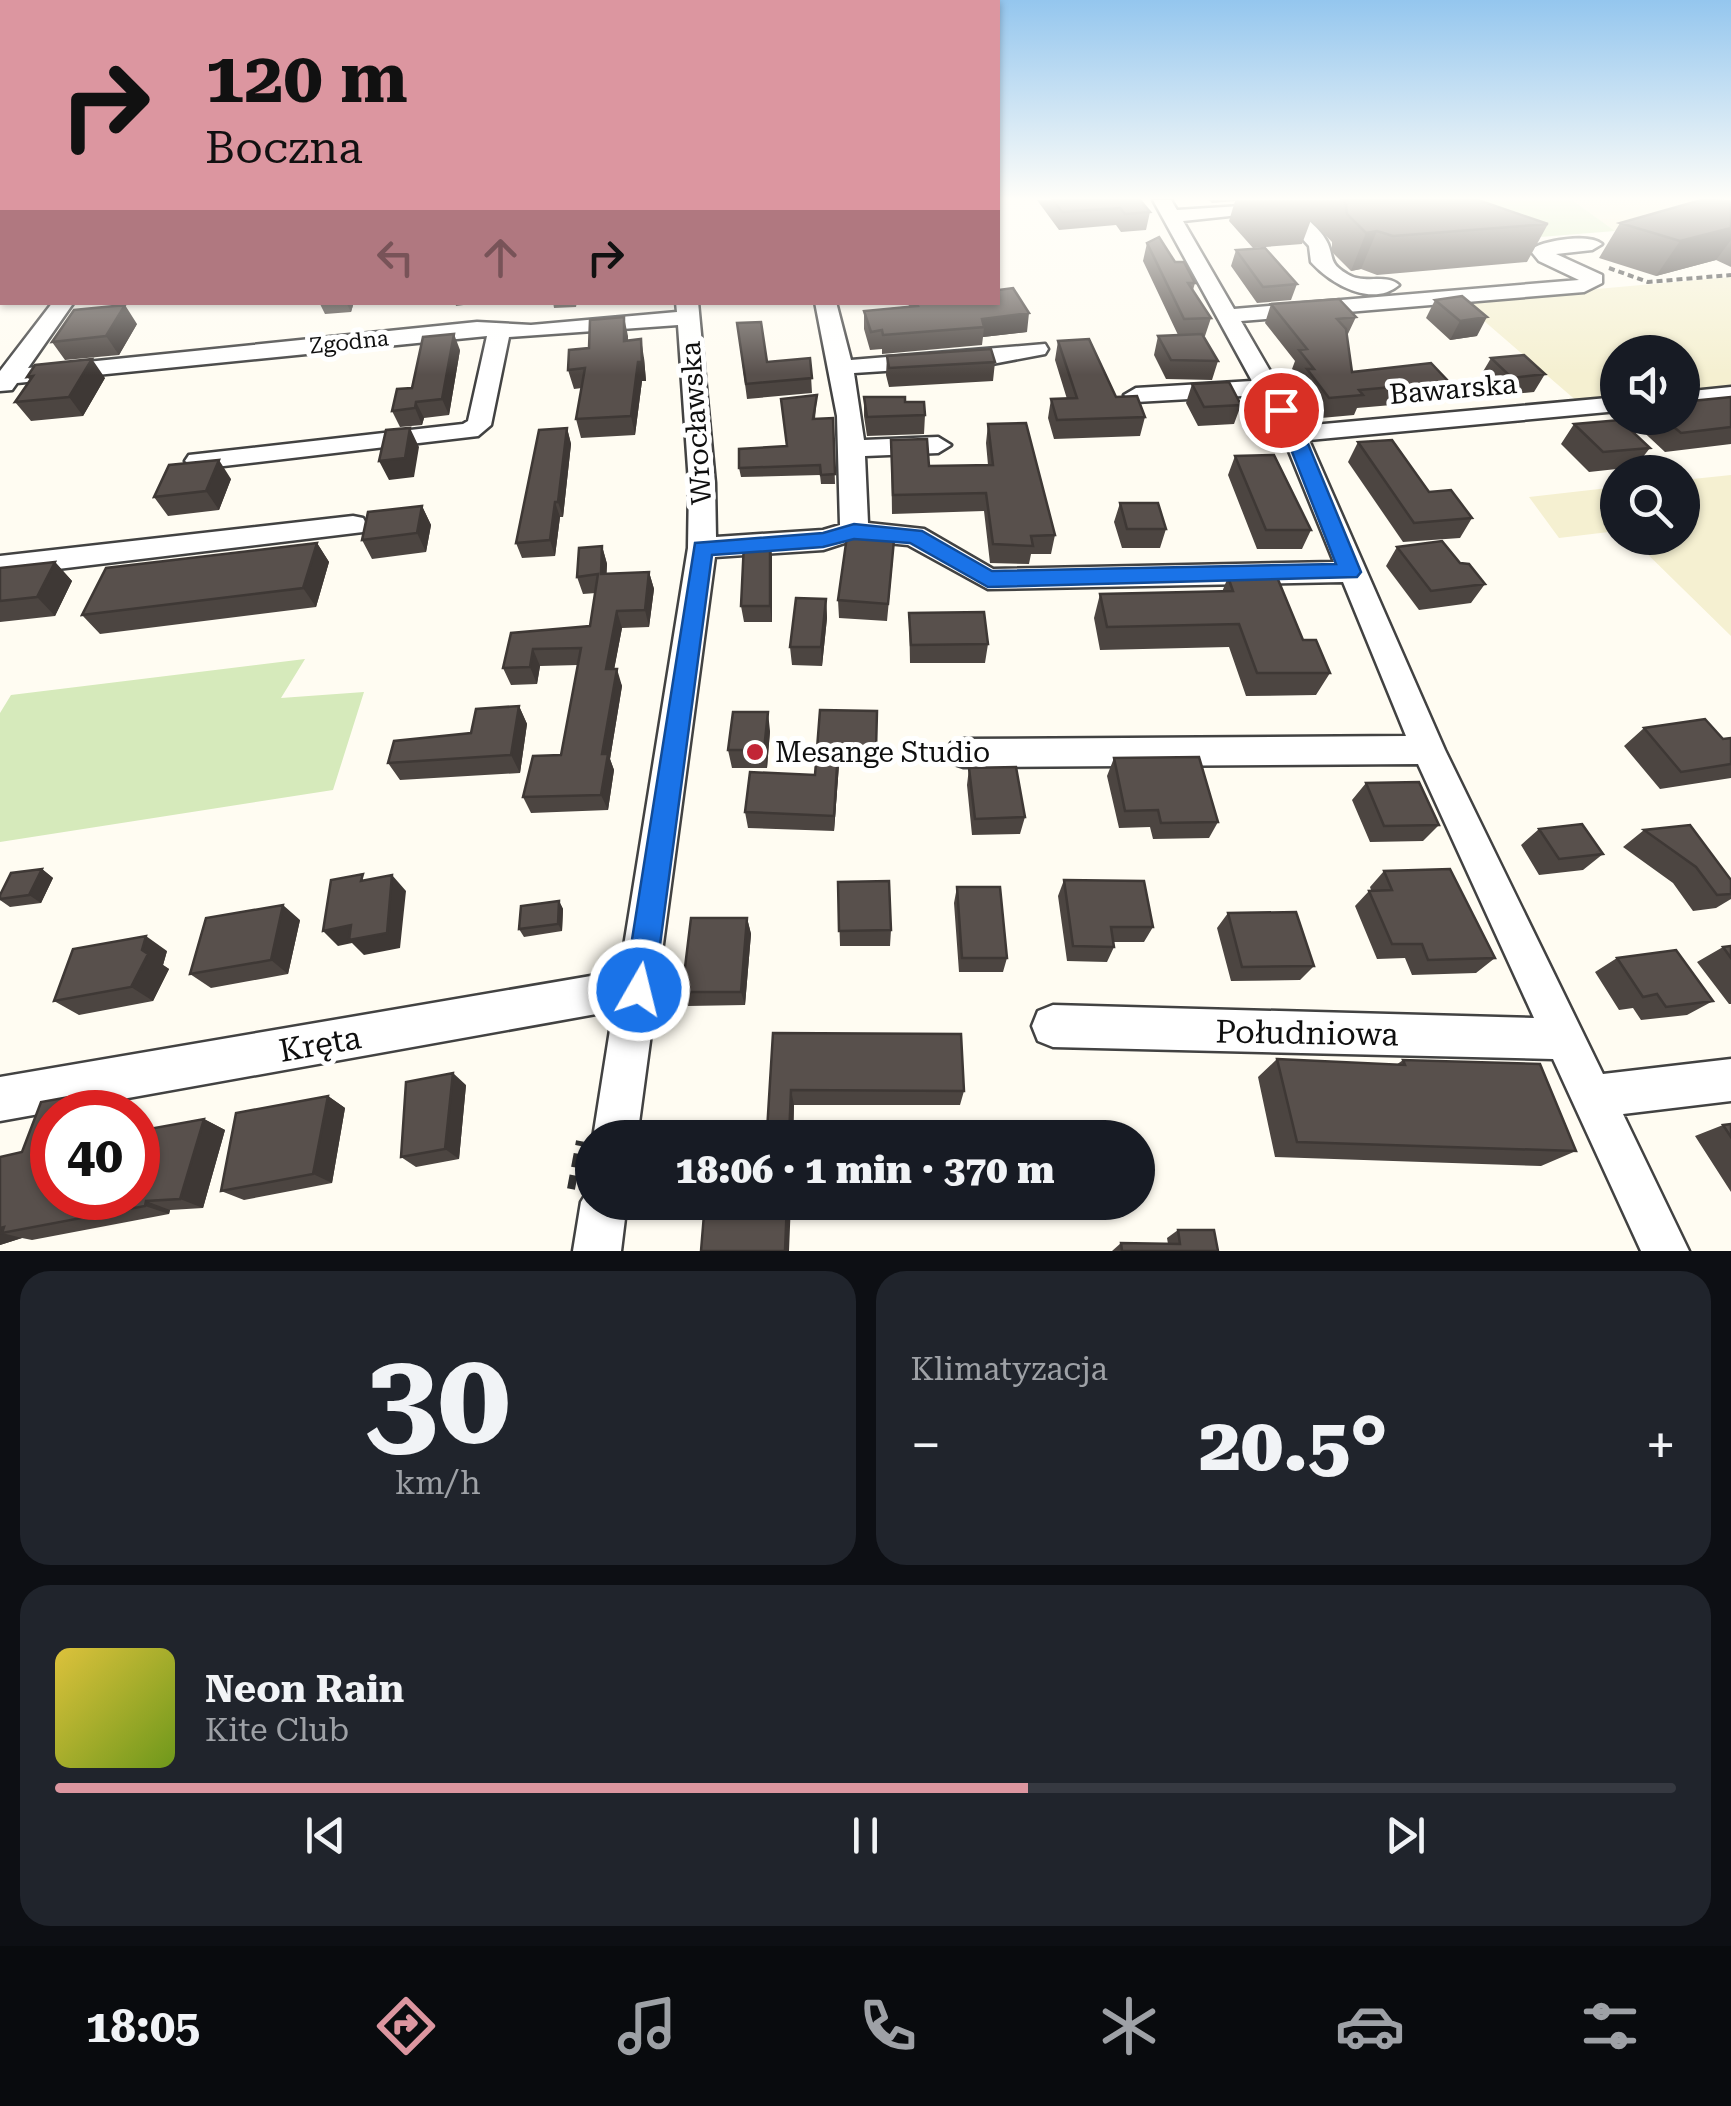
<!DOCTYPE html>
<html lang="pl">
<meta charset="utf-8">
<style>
:root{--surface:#171b24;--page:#20242c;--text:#f1f3f6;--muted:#9ea1a6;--line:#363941;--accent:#dc96a0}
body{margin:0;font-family:"Roboto Serif",serif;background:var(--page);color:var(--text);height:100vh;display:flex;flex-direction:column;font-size:38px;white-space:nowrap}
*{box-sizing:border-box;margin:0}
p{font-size:32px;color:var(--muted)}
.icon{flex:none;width:55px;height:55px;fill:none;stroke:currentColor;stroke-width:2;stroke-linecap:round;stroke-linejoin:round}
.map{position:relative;height:1251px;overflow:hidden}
.panel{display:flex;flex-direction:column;gap:20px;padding:20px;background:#0d0f14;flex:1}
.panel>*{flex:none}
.banner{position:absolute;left:0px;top:0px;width:1000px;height:305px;box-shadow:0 2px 8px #0004;background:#dc96a0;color:#111;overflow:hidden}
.tools{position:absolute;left:1600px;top:335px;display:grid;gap:20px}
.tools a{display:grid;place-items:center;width:100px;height:100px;border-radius:50%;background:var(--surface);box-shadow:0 2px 8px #0004;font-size:50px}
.speed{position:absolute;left:30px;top:1090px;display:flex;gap:20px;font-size:50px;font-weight:700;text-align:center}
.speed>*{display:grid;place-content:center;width:130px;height:130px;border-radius:50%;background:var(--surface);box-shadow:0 2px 8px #0004;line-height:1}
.speed .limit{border:15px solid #d22;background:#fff;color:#111}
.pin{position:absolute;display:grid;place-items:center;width:85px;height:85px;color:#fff;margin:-42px;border:5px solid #fff;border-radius:50%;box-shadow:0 2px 10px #0007}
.me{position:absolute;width:110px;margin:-55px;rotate:8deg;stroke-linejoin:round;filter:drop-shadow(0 0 8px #0008)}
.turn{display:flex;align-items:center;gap:35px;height:210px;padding:0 40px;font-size:45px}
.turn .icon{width:130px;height:130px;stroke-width:2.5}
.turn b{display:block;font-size:70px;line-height:85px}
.lanes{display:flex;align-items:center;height:95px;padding:0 40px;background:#0003;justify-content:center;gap:50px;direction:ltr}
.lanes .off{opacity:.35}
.big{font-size:75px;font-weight:800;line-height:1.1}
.panel .widget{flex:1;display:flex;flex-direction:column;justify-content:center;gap:15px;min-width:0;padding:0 35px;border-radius:30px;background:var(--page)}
.panel .dial{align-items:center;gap:0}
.dial b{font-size:130px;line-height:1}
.song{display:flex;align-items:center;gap:30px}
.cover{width:120px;height:120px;border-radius:15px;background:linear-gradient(135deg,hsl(50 70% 55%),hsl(80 70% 35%))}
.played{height:10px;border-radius:5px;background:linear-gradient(90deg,var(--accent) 60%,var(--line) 60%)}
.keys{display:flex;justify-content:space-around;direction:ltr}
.heat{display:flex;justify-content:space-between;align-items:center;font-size:55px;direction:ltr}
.panel .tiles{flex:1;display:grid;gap:20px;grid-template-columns:1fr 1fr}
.widget:last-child{grid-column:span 2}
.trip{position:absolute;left:575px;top:1120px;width:580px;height:100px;border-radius:50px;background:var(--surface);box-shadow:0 2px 8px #0004;font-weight:800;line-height:100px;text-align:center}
.tab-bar{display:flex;height:160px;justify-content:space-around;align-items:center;background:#090b0e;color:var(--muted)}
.tab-bar .icon{width:70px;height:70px}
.tab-bar .current{color:var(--accent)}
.tab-bar b{font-size:45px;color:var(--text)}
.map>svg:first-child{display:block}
.farmland{fill:#f5f0d1}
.green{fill:#d6eabb}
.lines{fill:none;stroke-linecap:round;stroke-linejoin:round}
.minor-casing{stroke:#424242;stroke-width:5}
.path-far1{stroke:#313131;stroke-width:4;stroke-dasharray:6 4;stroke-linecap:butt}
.path{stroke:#313131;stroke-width:8;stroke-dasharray:14 8;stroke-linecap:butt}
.minor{fill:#fff;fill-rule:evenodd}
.wall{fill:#4c4541}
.shaded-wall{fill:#3e3835}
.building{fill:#58504c;stroke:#3e3835;stroke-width:2.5}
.route{fill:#1a73e8;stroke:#114b97;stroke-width:2.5}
.poi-dot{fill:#c22536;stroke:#fff;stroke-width:4}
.labels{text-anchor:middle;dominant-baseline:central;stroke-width:10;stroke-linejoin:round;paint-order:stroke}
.far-street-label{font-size:22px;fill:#0f0f0f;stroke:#fff}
.street-label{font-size:28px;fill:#0f0f0f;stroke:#fff}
.poi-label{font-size:28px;fill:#0f0f0f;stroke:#fff;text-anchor:start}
.near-street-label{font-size:32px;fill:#0f0f0f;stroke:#fff}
</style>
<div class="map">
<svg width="1731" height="1251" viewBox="0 0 1731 1251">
<rect width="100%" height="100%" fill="#fffcf2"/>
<!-- farmland -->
<path class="farmland" d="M1572 200H1731V222L1615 231Z
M1731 277V389L1683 394 1682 352H1618L1617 400 1579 403 1461 301Z
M1731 475V636L1631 538H1682L1683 480Z
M1617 487V531L1559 538 1529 497Z"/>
<!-- green -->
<path class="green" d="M1427 200H1572L1615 231 1528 238Z
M305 659 281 698 364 692 333 790 0 842V713L11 695Z"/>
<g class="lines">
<!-- minor casing -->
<g class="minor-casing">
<path id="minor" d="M1153 200H1171L1177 210 1290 203C1300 214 1322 229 1328 244 1334 259 1329 263 1347 274 1364 285 1386 273 1399 285 1372 308 1331 284 1311 262L1309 246 1277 211 1183 221 1234 309 1579 280 1539 261 1530 250C1543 240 1589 233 1602 244L1592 250 1556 254 1602 275V283L1584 292 1241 321 1302 426 1618 397V411L1309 440 1445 750 1603 1074 1731 1059V1101L1623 1114 1689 1251H1641L1553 1059 1053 1047 1038 1041 1032 1026 1038 1011 1053 1005 1534 1018 1418 764 963 767 951 763 946 753 951 743 963 739 1406 736 1343 582 988 589 908 545 854 540 823 550 715 557 637 1138H593L613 1011 0 1121V1077L620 971 688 548 689 483 678 325 509 337 491 425 478 436 198 469 185 461 189 455 463 424 468 421 487 336 17 383 12 390 0 391V371L53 302H74L28 368 477 322 531 325 677 312 676 302H698L715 483 716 537 823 530 840 525 837 416 815 302H836L851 360 1045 344 1048 349 1045 354 992 364 854 373 864 440 938 437 951 445 938 453 865 456 868 523 924 529 993 569 1334 562 1282 434 1260 395 1136 402 1124 395 1136 388 1252 381Z
M1731 387V401L1682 406V392Z
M353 516 363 518 367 525 363 532 0 576V556Z
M592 1184V1202H627L621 1251H573L581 1202Z"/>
</g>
<!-- path-far1 -->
<path class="path-far1" d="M1609 268 1648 282 1731 275"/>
<!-- path -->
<path class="path" d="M571 1189 580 1141"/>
<!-- minor -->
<use href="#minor" class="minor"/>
</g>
<!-- wall -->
<path class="wall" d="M1037 200H1140L1150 212 1146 230 1121 232 1116 225 1059 230Z
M1209 200H1478L1548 224 1527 262 1377 275 1361 269 1351 271 1332 252V242L1311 220 1302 244 1253 248 1229 221 1235 201 1212 203Z
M1731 201V267L1716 260 1656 276 1599 258 1620 223Z
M1147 243 1175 262 1195 283 1193 290 1211 318 1205 336H1203L1218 361 1212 380 1166 379 1154 355 1158 336 1178 335 1143 261Z
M2 250V286H0V253Z
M1236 250 1297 284 1291 300 1257 303 1231 266Z
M1435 300 1477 336 1450 340 1426 318Z
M319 302H354L351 312 325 314Z
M553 302H577L576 307 554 308Z
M907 302H998L1027 332 983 337 982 345 882 354V349L870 350 864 329V311L909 306Z
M1271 304 1356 317 1347 336 1352 372 1449 382 1438 401 1357 408 1354 415 1321 418 1299 388 1302 382 1292 369 1295 361 1265 323Z
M737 323 767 362 810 358 812 393 747 399Z
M137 324 119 355 65 360 52 342Z
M628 336V341L644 358 646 381H642L635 435 581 438 576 419 582 388 574 389 568 370 589 348Z
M1058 341 1116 397 1145 417 1140 436 1054 439 1048 418 1051 399H1067L1055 360Z
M460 350 449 415 424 418 422 425 400 427 392 411 412 388Z
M887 356 995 362 993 381 889 387 886 375Z
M1491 358 1545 374 1534 392 1502 395 1481 375Z
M27 377 105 378 83 416 31 421 15 402 30 380Z
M1192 384 1241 405 1234 424 1198 426 1186 403Z
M817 395 815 419 833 418 835 484H821L820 475 741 477 739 468 786 446Z
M864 397 925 415 924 434 867 436 864 416Z
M1731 397V444L1665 452 1635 424 1640 418H1682Z
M988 424 1055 535 1051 554H1031L1029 564 990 563 984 511 892 514 891 440 929 466 988 465 986 443Z
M1574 424 1650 448 1635 467 1589 472 1561 444Z
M567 428 571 444 563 517H560L555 556 522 558 516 543Z
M1358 442 1429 492 1472 518 1460 538 1403 542 1348 462Z
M1235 456 1311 530 1302 549H1257L1228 475Z
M231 479 219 510 168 516 154 497Z
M1120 503 1166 529 1160 548H1122L1114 522Z
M422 506 431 525 426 552 372 559 362 540Z
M770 541 772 557V622H744L741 606Z
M317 543 329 562 316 607 100 634 82 615Z
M602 546 607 564 606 574 649 572 654 589 649 627 622 628 614 669 622 686 610 759 614 770 608 810 531 813 523 797 561 755 578 665 540 666 537 684 511 685 503 668 511 633 590 626 596 593 583 594 577 577Z
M1397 547 1460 563 1485 584 1471 603 1419 610 1386 566Z
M893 558 887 621 839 618 838 600Z
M55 562 72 581 55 616 0 622V568Z
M1228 577 1303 640 1330 673 1316 695 1246 696 1229 647 1100 650 1094 618 1100 594 1222 592Z
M826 599 827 618 822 666 792 665 790 647Z
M909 613 988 644 985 663H910Z
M519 706 527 724 520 773 400 780 388 763 471 733Z
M820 710 877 711 875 766 839 765 834 831 748 828 745 812 815 775Z
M1644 728 1723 739 1731 738V778L1660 789 1624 746Z
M770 731 767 768H732L728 750Z
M1114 758 1218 822 1209 838 1153 839 1150 827 1119 828 1107 776Z
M969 768 1025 817 1020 834 972 835 967 785Z
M1366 783 1439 825 1423 841 1370 842 1352 800Z
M1539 829 1603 854 1583 870 1539 875 1521 845Z
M1644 830 1731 880V899L1716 908 1693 911 1673 883 1623 847Z
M42 869 53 878 41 903 10 907 0 900V895Z
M1384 871 1495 958 1476 973 1412 975 1405 958 1377 959 1355 906 1369 891 1371 890 1370 887Z
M1064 880 1153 927 1144 942H1113L1114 947 1107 962 1067 961 1058 896Z
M838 882 891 930 890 946H840Z
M957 887 1007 958 1003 972H959L954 903Z
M559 901 563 909 562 931 524 937 519 929Z
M1228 913 1314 966 1300 980 1231 981 1217 928Z
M747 918 751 934 745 1005 688 1006 682 992Z
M300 920 288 974 211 988 190 974Z
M1731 946V1004H1729L1697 962 1723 947Z
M167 951 163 965 169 969 153 1001 79 1015 54 1001Z
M1617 958 1713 1001 1687 1015 1641 1020 1633 1008 1619 1010 1595 972Z
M773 1033 964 1091 960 1105H794L793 1138H711L767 1131Z
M1277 1059 1396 1065 1403 1060 1576 1151 1541 1166 1275 1157 1258 1077Z
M466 1085 459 1159 416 1167 401 1157Z
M96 1092 121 1103 118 1112H52V1198H138V1131L204 1119 225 1130 203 1208 170 1210 169 1214 32 1240 22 1238 0 1245V1157L22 1152 41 1102Z
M328 1096 345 1108 332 1183 244 1200 221 1191Z
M1731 1124V1192L1695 1136 1723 1125Z
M1178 1230 1218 1251H1112L1121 1243 1168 1244 1167 1238Z"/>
<!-- shaded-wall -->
<path class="shaded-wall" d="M1731 228V240L1716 260 1656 276 1680 241Z
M1377 231 1361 269 1351 271 1366 233Z
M346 302H354L351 312Z
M455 302H486L456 306Z
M125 305 137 324 119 355 106 336Z
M1029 313 1027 332 983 337 984 327 982 319Z
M624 317 628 336V360L624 341Z
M1487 317 1477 336 1450 340 1460 321Z
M454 334 460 350 449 415 442 399Z
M641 339 644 358 646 381H642L635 435 631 416Z
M92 359 105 378 83 416 69 397Z
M416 402 424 418 422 425 415 408Z
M410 428 419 447 414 477 389 480 379 461Z
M567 428 571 444 563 517 558 502Z
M219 460 231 479 219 510 206 491Z
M555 502 560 517 555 556 550 540Z
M422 506 431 525 426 552 417 533Z
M770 541 772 557V622L770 606Z
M317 543 329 562 316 607 303 588Z
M602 546 607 564 606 591 601 574Z
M55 562 72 581 55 616 37 597Z
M649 572 654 589 649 627 645 610Z
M826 599 827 618 822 666 821 647Z
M617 611 622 628 611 686 606 669Z
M533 649 540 666 537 684 530 667Z
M617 669 622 686 610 759 614 770 608 810 601 795 602 754Z
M519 706 527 724 520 773 511 755Z
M768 712 770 731 767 768 764 750Z
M838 749 839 765 834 831V816Z
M42 869 53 878 41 903 29 895Z
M392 875 406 891 400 948 364 955 352 943 338 946 323 931 351 925Z
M559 901 563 909 562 931 558 924Z
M283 905 300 920 288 974 271 960Z
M747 918 751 934 745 1005 741 992Z
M146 936 167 951 163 965 169 969 153 1001 131 987Z
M453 1073 466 1085 459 1159 445 1149Z
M791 1090 794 1105 793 1138H789Z
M96 1092 121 1103 118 1112H90Z
M328 1096 345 1108 332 1183 313 1174Z
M204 1119 225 1130 203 1208 180 1199Z
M146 1201 170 1210 169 1214 145 1206Z
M787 1202H791L789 1251H785Z
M4 1227 2 1233 22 1238 0 1245V1228Z"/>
<!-- building -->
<path class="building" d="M1053 200H1140L1150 212 1125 214 1120 208 1062 212Z
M1342 200H1478L1548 224 1393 236 1377 231 1366 233 1347 214 1346 205Z
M1701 200 1731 201V228L1680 241 1620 223Z
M1159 237 1175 262H1184L1195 283H1188L1211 318 1184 319 1147 243Z
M1265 248 1297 284 1263 287 1236 250Z
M2 250V270H0V253Z
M1013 288 1029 313 982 319 984 327 883 335 882 330 871 332 864 311 918 306 916 302H998V290Z
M1462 296 1487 317 1460 321 1435 300Z
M1339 299 1356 317 1337 319 1346 329 1352 372 1431 363 1449 382 1359 390 1363 395 1329 398 1307 369H1314L1299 350 1307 349 1271 304Z
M125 305 106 336 52 342 74 310Z
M624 317V341L641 339 642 362H638L631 416 576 419 585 368 568 370 569 350 589 348 590 320Z
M761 322 767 362 810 358 812 378 746 384 737 323Z
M454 334 442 399 416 402 415 408 392 411 397 389 412 388 423 337Z
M1202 334 1218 361 1171 360 1158 336Z
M1089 339 1116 397 1137 396 1145 417 1057 420 1051 399 1077 398 1058 341Z
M991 349 995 362 889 368 887 356Z
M1524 355 1545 374 1512 378 1491 358Z
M92 359 69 397 15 402 33 376 27 377 35 365Z
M1229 382 1241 405 1204 407 1192 384Z
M817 395 813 419 833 418 835 474 821 475 820 465 739 468V449L787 446 781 399Z
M864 397H905V402H924L925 415 867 417Z
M1731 397V427L1681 433 1663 418H1682V402Z
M1620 420 1650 448 1603 452 1574 424Z
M1026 423 1055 535 1031 536 1033 546 993 544 986 493 893 495 891 440 927 439 929 466 993 465 988 424Z
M410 428 405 458 379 461 386 430Z
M567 428 558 502H555L550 540 516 543 539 430Z
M1392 440 1429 492 1451 490 1472 518 1414 523 1358 442Z
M1274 455 1311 530H1266L1235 456Z
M219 460 206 491 154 497 169 465Z
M1120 503H1158L1166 529H1127Z
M422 506 417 533 362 540 368 512Z
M847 536 894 540 888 604 838 600Z
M770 541V606H741L744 543Z
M1442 541 1460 563 1469 564 1485 584 1431 591 1397 547Z
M317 543 303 588 82 615 106 568Z
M602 546 601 574 649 572 645 610 617 611 606 669H617L602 754H608L601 795 523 797 533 756 561 755 581 648 533 649 530 667 503 668 511 633 590 626 598 574 577 577 579 548Z
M55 562 37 597 0 601V568Z
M1228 577H1277L1303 640H1316L1330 673H1257L1239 624 1107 627 1100 594 1233 591Z
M796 598 826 599 821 647H790Z
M984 612 988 644 911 645 909 613Z
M519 706 511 755 388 763 394 741 471 733 476 709Z
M820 710 877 711 876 750 838 749 834 816 745 812 750 772 815 775Z
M733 712H768L764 750H728Z
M1705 719 1723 739 1731 738V764L1681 772 1644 728Z
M1199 757 1218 822 1161 823 1158 810 1125 811 1114 758Z
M1016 767 1025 817 975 819 969 768Z
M1419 782 1439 825 1384 826 1366 783Z
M1582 824 1603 854 1559 859 1539 829Z
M1690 825 1731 880V894L1717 895 1696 867 1644 830Z
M42 869 29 895 0 899V895L11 873Z
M1450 869 1495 958 1428 960 1422 944H1392L1369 891 1392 890 1384 871Z
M363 874 361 881 392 875 387 933 349 940 351 925 323 931 331 880Z
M1064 880 1144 881 1153 927H1111L1114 947 1073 946Z
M889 881 891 930 839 931 838 882Z
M957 887H1000L1007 958H962Z
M559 901 558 924 519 929 521 906Z
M283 905 271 960 190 974 206 918Z
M1296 912 1314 966 1242 967 1228 913Z
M691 918H747L741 992H682Z
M146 936 142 950 148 954 131 987 54 1001 73 949Z
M1731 946V958L1723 947Z
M1676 950 1713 1001 1666 1007 1657 994 1643 997 1617 958Z
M773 1033 961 1034 964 1091 791 1090 789 1138H711L712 1131H767Z
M1277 1059 1405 1065 1403 1060 1540 1064 1576 1151 1297 1142Z
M453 1073 445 1149 401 1157 406 1082Z
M96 1092 90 1112H52V1198H138V1131L204 1119 180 1199 146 1201 145 1206 2 1233 4 1227 0 1228V1157L22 1152 41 1102Z
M328 1096 313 1174 221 1191 236 1113Z
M1731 1124V1137L1723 1125Z
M705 1202H787L785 1251H701Z
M1178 1230H1214L1218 1251H1122L1121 1243 1180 1244Z"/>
<!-- sky -->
<linearGradient id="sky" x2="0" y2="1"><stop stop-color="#94c6ee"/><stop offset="0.53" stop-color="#fffef9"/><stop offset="1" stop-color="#fffef9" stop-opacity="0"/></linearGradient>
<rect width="1731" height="375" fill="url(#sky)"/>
<!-- route -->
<path class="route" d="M1281 405 1288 407 1304 434 1361 572 1357 577 988 587 910 543 854 539 823 547 712 555 654 990 650 1000 639 1005 629 1000 624 990 695 543 823 533 854 524 922 531 992 571 1336 564 1285 434 1272 410Z"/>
<!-- markers -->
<circle class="poi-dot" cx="755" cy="752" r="10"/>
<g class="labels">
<!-- far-street labels -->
<g class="far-street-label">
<text transform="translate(349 342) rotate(-6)">Zgodna</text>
</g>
<!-- street labels -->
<g class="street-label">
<text transform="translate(1453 389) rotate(-5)">Bawarska</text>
<text transform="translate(696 423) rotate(-94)">Wrocławska</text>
</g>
<!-- poi labels -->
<g class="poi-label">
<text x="775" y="752">Mesange Studio</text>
</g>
<!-- near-street labels -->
<g class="near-street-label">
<text transform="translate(1307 1033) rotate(1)">Południowa</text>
<text transform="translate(320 1044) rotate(-10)">Kręta</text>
</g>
</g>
</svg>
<div class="tools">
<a><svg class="icon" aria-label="sound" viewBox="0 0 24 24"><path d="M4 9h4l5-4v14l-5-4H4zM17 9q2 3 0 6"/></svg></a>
<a><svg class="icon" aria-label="search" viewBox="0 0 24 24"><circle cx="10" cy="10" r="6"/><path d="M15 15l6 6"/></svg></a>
</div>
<div class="speed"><div class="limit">40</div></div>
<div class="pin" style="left:1281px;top:410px;background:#d93025"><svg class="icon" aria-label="arrive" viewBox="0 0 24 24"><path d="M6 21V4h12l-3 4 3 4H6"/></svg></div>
<svg class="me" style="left:639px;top:990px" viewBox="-20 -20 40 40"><circle r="17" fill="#1a73e8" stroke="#fff" stroke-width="3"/><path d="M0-11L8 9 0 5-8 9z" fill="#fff"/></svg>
<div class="trip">18:06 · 1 min · 370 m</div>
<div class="banner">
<div class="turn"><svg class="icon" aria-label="right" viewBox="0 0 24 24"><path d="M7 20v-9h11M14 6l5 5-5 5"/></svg><div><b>120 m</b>Boczna</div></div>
<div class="lanes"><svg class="icon off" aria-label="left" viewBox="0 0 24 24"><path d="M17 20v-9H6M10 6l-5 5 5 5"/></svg><svg class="icon off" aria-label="ahead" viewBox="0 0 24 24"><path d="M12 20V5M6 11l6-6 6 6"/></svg><svg class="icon" aria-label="right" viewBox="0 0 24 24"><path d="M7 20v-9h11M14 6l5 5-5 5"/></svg></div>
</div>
</div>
<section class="panel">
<div class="tiles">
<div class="widget dial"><b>30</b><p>km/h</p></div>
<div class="widget"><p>Klimatyzacja</p>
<div class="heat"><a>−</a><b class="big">20.5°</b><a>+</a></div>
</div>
<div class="widget">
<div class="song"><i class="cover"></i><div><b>Neon Rain</b><p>Kite Club</p></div></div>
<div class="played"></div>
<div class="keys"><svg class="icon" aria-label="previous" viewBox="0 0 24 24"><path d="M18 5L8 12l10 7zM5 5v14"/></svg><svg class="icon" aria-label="pause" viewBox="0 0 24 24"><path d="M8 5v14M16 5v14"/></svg><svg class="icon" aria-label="next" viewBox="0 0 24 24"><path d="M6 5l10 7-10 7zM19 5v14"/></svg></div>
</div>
</div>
</section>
<nav class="tab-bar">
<b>18:05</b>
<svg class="icon current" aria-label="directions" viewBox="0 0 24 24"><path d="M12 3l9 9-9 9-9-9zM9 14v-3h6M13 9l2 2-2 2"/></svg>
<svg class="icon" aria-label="music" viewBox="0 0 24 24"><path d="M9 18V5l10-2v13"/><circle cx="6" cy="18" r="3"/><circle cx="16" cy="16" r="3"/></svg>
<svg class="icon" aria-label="phone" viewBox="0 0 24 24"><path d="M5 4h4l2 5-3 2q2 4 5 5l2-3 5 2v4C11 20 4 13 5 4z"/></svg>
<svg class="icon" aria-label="climate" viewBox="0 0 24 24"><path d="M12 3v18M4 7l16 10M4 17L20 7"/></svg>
<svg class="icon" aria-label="car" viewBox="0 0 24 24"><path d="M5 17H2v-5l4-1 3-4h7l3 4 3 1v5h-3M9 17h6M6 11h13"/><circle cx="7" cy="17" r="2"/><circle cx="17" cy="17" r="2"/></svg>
<svg class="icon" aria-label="filters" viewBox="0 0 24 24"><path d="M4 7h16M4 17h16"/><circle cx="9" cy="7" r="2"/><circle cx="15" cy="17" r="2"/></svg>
</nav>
